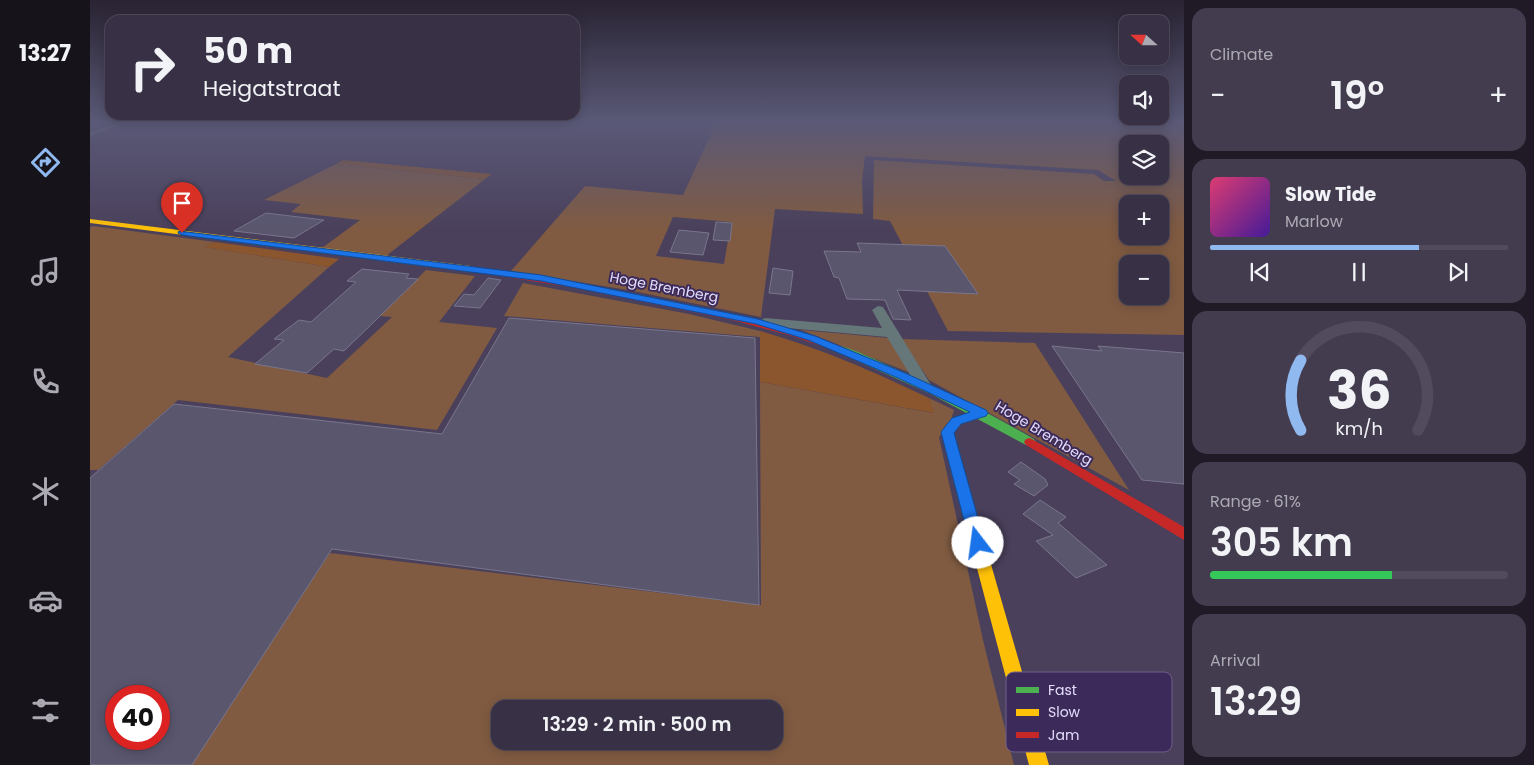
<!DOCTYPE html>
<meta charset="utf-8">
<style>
:root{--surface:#383044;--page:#433c4f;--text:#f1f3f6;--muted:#aba9b2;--line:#524b5d;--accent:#90b9f0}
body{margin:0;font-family:Poppins,sans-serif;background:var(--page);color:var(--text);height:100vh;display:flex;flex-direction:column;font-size:19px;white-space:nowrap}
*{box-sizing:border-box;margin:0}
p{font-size:16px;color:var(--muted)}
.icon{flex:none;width:28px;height:28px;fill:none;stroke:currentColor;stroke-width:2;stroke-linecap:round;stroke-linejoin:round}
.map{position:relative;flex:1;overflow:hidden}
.details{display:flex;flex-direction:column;gap:8px;padding:8px;background:#1f1a25;width:350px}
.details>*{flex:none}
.top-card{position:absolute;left:15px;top:15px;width:475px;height:105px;border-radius:15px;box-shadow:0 2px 12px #0003,0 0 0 1px var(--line);background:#383044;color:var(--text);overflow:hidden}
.needle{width:32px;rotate:291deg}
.buttons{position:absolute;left:1029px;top:15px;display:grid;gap:10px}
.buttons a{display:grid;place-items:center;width:50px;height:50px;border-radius:10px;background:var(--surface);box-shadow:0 2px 12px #0003,0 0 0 1px var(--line);font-size:25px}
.speed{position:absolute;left:15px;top:685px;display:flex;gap:10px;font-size:25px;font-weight:700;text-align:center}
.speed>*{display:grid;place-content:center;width:65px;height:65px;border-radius:50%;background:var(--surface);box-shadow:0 2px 12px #0003,0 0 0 1px var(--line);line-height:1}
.speed .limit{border:8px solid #d22;background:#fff;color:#111}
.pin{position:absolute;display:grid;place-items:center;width:42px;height:42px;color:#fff;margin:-51px -21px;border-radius:50% 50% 50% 0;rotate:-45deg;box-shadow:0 0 5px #0007}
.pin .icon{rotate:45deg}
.me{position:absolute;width:55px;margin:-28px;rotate:345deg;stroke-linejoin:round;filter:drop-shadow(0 0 4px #0008)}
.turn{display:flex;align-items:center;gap:18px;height:105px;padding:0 15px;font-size:22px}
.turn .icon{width:65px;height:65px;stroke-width:2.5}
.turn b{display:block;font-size:35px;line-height:42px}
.big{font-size:38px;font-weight:600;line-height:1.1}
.details .widget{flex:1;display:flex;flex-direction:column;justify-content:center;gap:8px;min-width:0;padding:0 18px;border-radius:15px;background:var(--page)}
.details .dial{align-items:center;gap:0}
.dial svg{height:130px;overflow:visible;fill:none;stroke:var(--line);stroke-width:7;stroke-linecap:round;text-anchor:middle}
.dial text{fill:var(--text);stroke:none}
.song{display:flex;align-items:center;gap:15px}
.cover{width:60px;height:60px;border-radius:8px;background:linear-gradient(135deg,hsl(340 70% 55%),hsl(260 70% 35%))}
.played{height:5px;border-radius:2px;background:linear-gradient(90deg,var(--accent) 70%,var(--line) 70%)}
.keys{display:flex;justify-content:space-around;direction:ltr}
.heat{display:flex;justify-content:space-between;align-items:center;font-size:28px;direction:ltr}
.charge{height:8px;border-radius:4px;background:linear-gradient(90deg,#34c759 61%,var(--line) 0)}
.trip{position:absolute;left:401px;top:700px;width:292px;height:50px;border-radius:15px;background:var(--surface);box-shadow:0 2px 12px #0003,0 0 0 1px var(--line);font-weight:600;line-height:50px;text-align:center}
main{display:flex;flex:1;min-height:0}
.menu{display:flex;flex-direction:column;width:90px;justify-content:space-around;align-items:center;background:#16131b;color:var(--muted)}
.menu .icon{width:35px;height:35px}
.menu .selected{color:var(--accent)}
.menu b{font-size:22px;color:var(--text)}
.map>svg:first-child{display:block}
.green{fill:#805b42;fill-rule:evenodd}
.forest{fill:#8b562e}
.building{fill:#59566e;stroke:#79768d;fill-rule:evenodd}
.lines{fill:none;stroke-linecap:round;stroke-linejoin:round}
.street{fill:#667779;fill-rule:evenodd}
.fast{fill:#4caf50;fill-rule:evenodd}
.slow{fill:#ffc107;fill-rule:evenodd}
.jam{fill:#c62828;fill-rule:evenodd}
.route{fill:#1a73e8;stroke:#114b97}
.labels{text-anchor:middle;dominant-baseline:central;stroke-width:4;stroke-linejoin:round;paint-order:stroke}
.street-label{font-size:14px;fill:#e4dcfa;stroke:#3c2b5a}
.key{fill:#3c2b5a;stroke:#6e608a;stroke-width:1}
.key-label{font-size:14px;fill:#e4dcfa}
</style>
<main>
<nav class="menu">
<b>13:27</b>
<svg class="icon selected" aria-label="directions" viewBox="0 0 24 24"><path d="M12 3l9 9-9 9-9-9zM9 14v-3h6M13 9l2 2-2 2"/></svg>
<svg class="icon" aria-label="music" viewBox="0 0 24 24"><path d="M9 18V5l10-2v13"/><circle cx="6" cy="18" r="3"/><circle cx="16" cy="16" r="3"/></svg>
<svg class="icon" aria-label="phone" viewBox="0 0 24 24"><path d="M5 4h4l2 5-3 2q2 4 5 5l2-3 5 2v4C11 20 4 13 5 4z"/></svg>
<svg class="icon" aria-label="climate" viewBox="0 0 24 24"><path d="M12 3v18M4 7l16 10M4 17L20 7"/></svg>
<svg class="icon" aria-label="car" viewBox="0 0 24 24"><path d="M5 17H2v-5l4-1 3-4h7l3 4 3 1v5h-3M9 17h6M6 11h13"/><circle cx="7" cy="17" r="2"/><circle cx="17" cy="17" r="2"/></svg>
<svg class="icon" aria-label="filters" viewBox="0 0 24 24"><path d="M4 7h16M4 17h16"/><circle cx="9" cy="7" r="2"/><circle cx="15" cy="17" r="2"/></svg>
</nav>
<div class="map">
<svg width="1094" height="765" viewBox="0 0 1094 765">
<rect width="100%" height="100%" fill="#4a405b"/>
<!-- green -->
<path class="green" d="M626 123H1094V335L858 331 800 221 783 219 784 160 1004 174 1014 181H1026L1008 170 775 156 772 181 773 214 685 209 671 317 538 290 421 271 495 186 593 195ZM1038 144H1070V176H1038ZM1038 204H1070V236H1038ZM583 217 641 222 634 264 566 256ZM1038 264H1070V296H1038Z
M246 164 395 179 296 256 232 248 270 220 201 212 211 204 174 200Z
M3 226 125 242 115 247 239 267 138 357 237 378 302 317 290 316 336 270 385 276 349 322 407 328 347 430 88 400 8 470H0V227Z
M433 283 599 314 670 331V337L414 316Z
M711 330 798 338 821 373Z
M811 339 945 343 1039 490 839 380Z
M670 382 843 413 839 398 864 410 861 420 849 437 893 640 924 765H100L240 553 671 605ZM410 709H685V741H410Z"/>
<!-- forest -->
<path class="forest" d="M253 160 402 174 395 179 246 164Z
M125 242 249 259 239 267 114 247Z
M670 331C732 349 782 371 839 398L844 413 670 382Z"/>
<!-- building -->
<path class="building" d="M176 213 234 220 204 238 144 231Z
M626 222 642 223 640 241 623 240Z
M589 230 619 233 613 255 580 252Z
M767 243 855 246 888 294 807 290 821 320 803 319 795 300 757 299 749 278 744 277 734 251 771 252Z
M683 268 703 271 700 295 679 293Z
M272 269 319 274 316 278 328 279 254 351 244 349 217 373 165 364 194 340 184 339 209 320 221 322 266 282 257 281Z
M398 278 411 280 390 308 364 306 374 294 384 295Z
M419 318 665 338 669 605 242 549 102 765H0V478L84 404 352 434ZM26 696H69V739H26Z
M962 346 1012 351 1008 346 1094 353V484L1052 480Z
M931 462 955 479 958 485 944 496 924 484 930 480 918 472Z
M950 500 976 517 968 523 1017 565 986 578 946 541 963 535 933 514Z"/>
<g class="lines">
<!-- street -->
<path class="street" d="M26 123H37L0 136V132Z
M788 306 793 307 841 385 838 388H828L797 337 675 326 668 322 675 318 792 328 782 310Z"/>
<!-- fast -->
<path class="fast" d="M747 345C766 350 786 360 804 368 852 389 899 413 944 439L946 442 944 445H936L841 394 743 350 742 348 743 346Z"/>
<!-- slow -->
<path class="slow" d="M0 219 381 266 385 269 381 272 0 223Z
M892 409 896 410 898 413 896 416 871 424 863 433 959 765H939L851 432 863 418Z"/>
<!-- jam -->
<path class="jam" d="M381 266C447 276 512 288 577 301 636 313 694 325 751 346L752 348 751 350H743L702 336 642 320 480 287 378 271 377 269Z
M940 438 1094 527V540L936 445 934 442 936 439Z"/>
</g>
<!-- sky -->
<linearGradient id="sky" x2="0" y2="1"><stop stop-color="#292332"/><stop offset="0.53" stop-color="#5a5977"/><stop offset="1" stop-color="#5a5977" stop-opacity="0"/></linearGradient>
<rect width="1094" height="230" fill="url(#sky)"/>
<!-- route -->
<path class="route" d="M89 231 451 275 668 319 725 336 815 373 896 410 898 413 896 416 871 424 864 433 895 543 893 548 888 549 883 548 880 543 851 432 862 418 880 412 808 378 718 340 666 324 451 281 92 235 88 233Z"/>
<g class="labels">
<!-- street labels -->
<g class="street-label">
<text transform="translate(574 287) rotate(11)">Hoge Bremberg</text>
<text transform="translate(954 433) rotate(31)">Hoge Bremberg</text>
</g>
</g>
<!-- legend -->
<rect x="916" y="672" width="166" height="80" rx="8" class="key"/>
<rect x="926" y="687" width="23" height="6" fill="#4caf50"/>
<rect x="926" y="709" width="23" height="7" fill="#ffc107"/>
<rect x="926" y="732" width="23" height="6" fill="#c62828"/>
<g class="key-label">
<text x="958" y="695">Fast</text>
<text x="958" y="717">Slow</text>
<text x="958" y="740">Jam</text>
</g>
</svg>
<div class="buttons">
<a><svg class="needle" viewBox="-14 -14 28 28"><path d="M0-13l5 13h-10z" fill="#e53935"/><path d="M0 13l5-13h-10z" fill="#aba9b2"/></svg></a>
<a><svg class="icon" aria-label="sound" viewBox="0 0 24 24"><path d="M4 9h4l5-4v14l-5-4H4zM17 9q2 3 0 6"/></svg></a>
<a><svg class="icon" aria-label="layers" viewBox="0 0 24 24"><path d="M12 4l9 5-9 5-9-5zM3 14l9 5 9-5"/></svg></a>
<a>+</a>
<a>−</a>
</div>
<div class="speed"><div class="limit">40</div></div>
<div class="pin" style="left:92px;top:233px;background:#d93025"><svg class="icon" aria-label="arrive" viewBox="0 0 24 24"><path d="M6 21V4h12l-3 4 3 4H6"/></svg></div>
<svg class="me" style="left:888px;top:543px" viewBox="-20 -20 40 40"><circle r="19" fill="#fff"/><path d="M0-13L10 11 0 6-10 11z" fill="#1a73e8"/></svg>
<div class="trip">13:29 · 2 min · 500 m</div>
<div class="top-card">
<div class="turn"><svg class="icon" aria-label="right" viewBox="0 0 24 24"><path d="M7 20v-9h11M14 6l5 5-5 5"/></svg><div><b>50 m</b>Heigatstraat</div></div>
</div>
</div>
<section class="details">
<div class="widget"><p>Climate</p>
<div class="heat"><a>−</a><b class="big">19°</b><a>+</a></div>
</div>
<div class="widget">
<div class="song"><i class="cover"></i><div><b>Slow Tide</b><p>Marlow</p></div></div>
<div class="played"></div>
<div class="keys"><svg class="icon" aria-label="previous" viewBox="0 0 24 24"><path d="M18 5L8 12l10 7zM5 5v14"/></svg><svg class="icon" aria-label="pause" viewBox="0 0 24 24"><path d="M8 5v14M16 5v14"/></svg><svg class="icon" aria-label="next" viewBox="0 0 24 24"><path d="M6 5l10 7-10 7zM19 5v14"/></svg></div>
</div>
<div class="widget dial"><svg viewBox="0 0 100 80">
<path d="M14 69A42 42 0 1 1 86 69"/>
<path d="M14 69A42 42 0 0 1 14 26" stroke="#90b9f0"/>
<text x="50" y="56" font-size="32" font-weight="700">36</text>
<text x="50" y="72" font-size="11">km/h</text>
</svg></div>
<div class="widget"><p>Range · 61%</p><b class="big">305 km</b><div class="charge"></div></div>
<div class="widget"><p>Arrival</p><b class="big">13:29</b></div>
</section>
</main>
